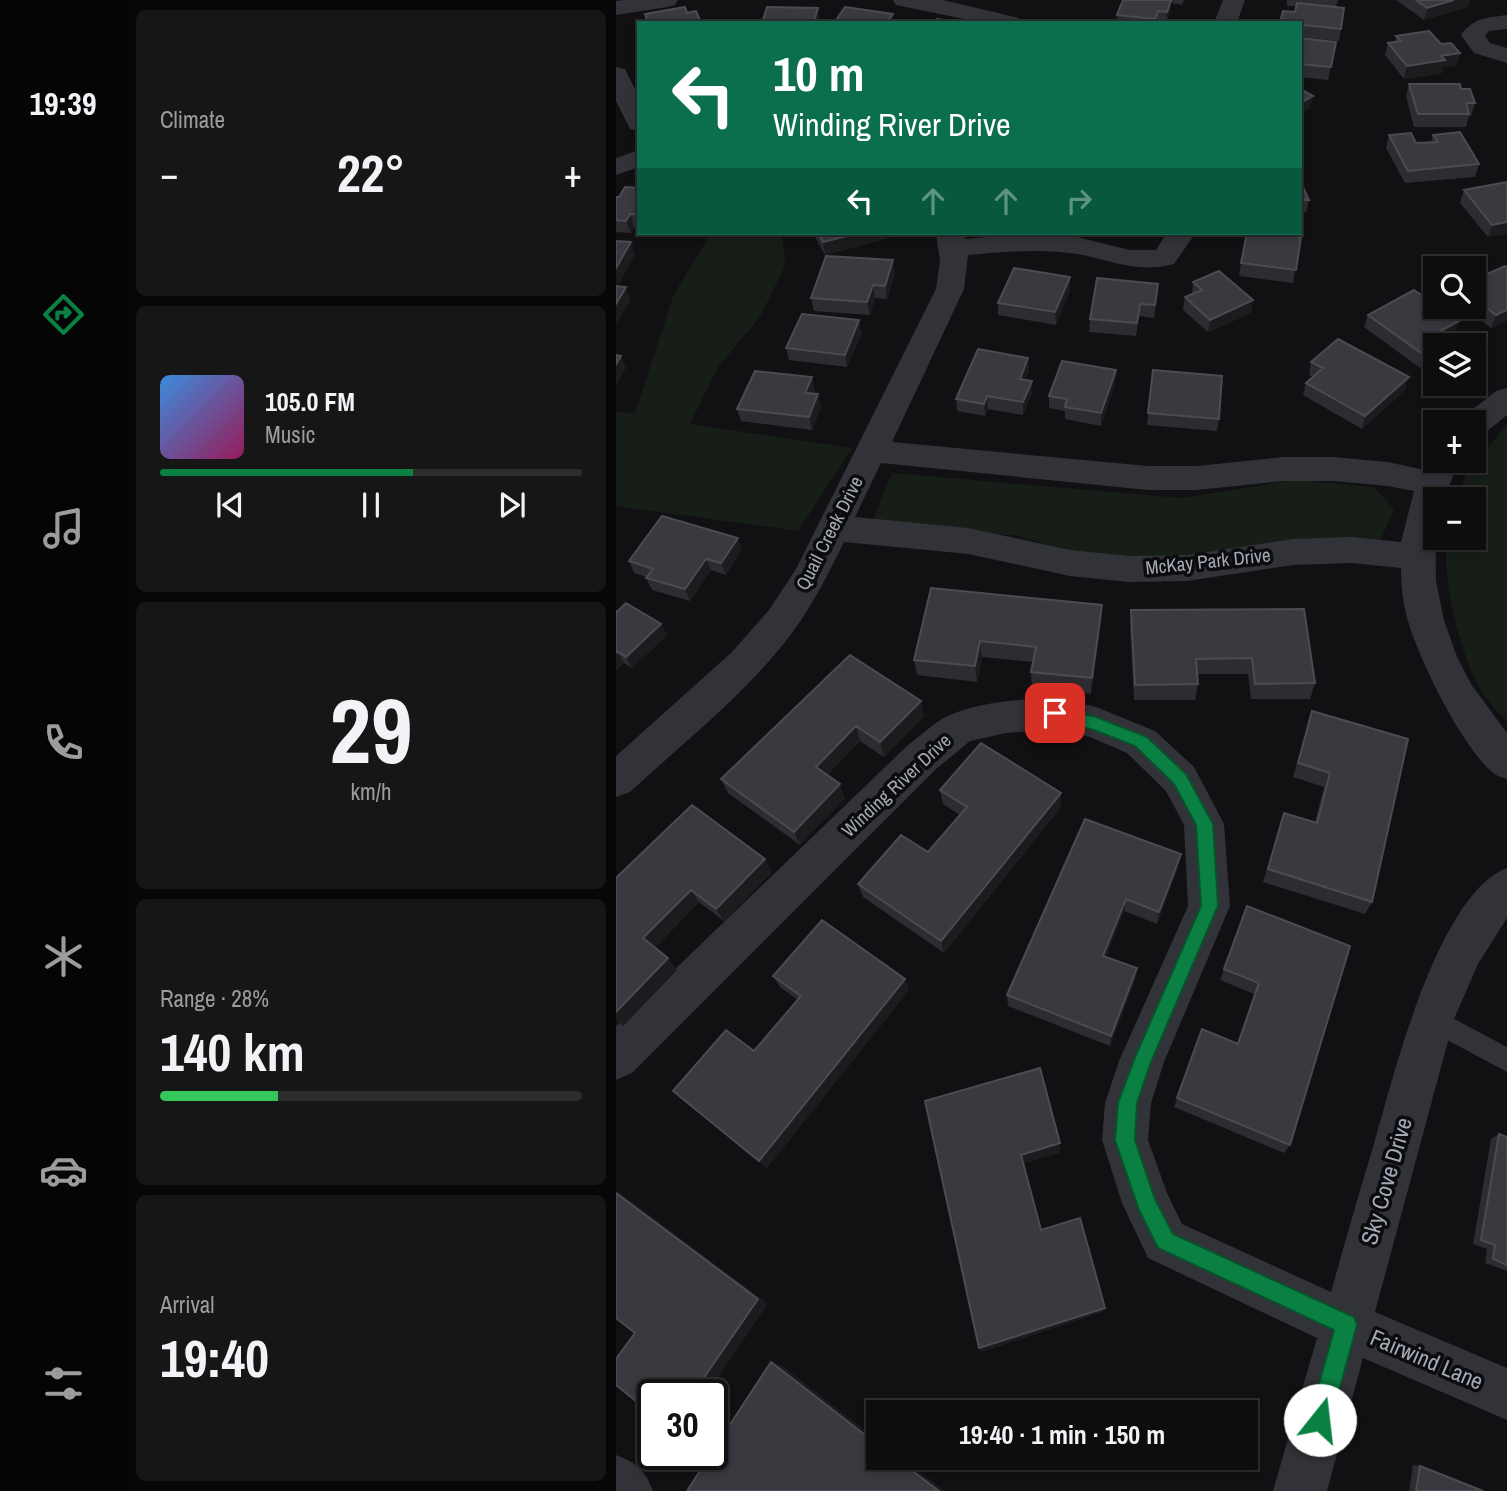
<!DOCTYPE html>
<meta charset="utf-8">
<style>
:root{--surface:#0d0d0e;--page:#161617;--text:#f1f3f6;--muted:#9a9c9e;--line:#2d2d2e;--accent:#0b8043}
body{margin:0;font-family:"Archivo Narrow",sans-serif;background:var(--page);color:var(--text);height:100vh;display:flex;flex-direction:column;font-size:26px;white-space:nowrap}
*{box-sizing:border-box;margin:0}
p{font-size:23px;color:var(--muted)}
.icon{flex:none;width:38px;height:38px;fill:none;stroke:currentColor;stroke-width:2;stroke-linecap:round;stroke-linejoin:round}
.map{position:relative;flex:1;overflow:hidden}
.sheet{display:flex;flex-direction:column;gap:10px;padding:10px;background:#070708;width:490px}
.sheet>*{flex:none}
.top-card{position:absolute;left:21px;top:21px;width:665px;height:214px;border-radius:0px;box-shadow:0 4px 10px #0003,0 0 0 2px var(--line);background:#0b6e4f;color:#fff;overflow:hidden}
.fabs{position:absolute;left:807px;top:256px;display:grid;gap:14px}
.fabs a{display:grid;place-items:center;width:63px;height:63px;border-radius:0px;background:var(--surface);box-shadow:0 4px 10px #0003,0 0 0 2px var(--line);font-size:35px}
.speed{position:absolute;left:21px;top:1379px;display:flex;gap:14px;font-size:35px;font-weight:700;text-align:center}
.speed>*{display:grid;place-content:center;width:91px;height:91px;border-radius:50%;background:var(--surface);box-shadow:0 4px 10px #0003,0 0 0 2px var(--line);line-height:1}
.speed .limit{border:4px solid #111;border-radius:10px;background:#fff;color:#111}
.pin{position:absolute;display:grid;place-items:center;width:60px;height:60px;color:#fff;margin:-30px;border-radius:14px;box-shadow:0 4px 10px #0006}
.me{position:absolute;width:77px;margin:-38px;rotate:16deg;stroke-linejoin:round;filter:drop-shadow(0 0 5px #0008)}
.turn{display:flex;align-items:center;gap:24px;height:147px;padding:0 21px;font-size:32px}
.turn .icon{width:91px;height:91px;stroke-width:2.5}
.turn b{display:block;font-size:49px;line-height:60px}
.lanes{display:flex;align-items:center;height:66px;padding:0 21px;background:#0003;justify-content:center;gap:35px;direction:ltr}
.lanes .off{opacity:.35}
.big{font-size:52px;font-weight:700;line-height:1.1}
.sheet .card{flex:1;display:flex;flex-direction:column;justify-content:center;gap:10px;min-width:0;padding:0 24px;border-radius:10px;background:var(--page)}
.sheet .dial{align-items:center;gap:0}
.dial b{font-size:91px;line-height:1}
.song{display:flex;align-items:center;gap:21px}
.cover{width:84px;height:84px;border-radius:10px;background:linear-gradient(135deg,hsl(210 70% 55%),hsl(330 70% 35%))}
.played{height:7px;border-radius:4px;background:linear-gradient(90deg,var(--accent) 60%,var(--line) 60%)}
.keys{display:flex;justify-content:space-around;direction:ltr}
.heat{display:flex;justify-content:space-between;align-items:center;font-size:38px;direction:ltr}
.charge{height:10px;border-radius:5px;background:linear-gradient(90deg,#34c759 28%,var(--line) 0)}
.trip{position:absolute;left:250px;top:1400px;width:392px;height:70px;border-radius:0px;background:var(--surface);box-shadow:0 4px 10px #0003,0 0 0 2px var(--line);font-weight:700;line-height:70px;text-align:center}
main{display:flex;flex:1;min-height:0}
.dock{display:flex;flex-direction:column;width:126px;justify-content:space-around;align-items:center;background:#050506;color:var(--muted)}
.dock .icon{width:49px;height:49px}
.dock .current{color:var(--accent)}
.dock b{font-size:32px;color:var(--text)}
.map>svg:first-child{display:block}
.green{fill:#171e18}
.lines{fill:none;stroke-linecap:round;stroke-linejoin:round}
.lane{fill:#323338;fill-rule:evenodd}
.street{fill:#323338;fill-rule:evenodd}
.wall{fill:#2d2d31}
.shaded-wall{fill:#1c1c1f}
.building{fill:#393a3f;stroke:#4a4c52;stroke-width:2}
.route{fill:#0b8043;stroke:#07532c;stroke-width:2}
.labels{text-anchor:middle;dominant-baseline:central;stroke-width:7;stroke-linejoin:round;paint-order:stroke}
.street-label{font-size:19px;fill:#a2a8b5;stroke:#0c0c0e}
.near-street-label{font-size:23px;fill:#a2a8b5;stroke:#0c0c0e}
</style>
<main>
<nav class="dock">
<b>19:39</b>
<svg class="icon current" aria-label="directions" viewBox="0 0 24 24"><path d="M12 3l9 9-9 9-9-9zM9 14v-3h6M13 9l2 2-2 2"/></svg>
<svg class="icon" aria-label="music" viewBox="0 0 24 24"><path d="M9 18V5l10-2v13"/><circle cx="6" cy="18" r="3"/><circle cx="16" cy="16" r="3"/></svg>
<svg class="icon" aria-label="phone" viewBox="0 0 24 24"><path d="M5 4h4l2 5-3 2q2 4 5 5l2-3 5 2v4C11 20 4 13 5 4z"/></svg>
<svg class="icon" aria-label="climate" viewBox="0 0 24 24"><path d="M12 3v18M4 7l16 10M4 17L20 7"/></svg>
<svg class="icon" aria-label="car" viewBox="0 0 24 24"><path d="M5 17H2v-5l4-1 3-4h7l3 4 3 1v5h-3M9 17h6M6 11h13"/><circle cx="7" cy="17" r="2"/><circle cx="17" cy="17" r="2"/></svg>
<svg class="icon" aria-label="filters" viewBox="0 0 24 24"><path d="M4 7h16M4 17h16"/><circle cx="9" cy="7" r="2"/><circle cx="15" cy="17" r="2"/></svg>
</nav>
<section class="sheet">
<div class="card"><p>Climate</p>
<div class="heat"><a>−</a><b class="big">22°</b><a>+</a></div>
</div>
<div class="card">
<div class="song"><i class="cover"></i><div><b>105.0 FM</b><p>Music</p></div></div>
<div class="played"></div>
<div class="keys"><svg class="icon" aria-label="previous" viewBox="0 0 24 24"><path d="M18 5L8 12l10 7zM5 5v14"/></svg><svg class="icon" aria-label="pause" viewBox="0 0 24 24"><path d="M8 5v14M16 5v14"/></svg><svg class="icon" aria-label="next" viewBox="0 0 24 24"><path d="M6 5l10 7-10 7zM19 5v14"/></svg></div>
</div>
<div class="card dial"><b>29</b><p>km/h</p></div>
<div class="card"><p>Range · 28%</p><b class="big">140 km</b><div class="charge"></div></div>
<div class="card"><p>Arrival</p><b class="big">19:40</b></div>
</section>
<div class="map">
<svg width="891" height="1491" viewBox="0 0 891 1491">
<rect width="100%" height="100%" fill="#111113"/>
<!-- green -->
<path class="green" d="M91 233H166L169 266 144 317 102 367 74 424 236 448 182 531 0 506V412L19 413 58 294 91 240Z
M891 424V722C883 713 873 703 867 693 846 662 823 573 832 537H858V499H843L849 476Z
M276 473 565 498 680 480 758 487 778 509 764 541 689 538 569 561 476 558 403 536 256 522Z"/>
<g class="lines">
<!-- lane -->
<path class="lane" d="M816 1007 891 1047V1072L807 1027 804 1019 807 1011Z"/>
<!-- street -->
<path class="street" d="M8 0H62L59 5 51 7 0 15V1Z
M277 0H327L403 18 406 23H368L280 5Z
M607 0H629L621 23H598Z
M891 15V29L873 31 869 36 874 43 891 48V63L858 53 845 35C858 17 871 18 891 15Z
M0 67 9 69 23 97V131L14 129 0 101Z
M23 150V167L0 175V158Z
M320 233H348L349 239 396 235 461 237 514 250H540L549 236 547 233H576L578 235 558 264C521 274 496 260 461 254 426 248 387 252 352 255L348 289 276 442 532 466H581L668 457H717L772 462 808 470 819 453V460H843L828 499H819L820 581 828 620 841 657 855 684 891 733V779C886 777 880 776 876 772 845 745 804 662 792 621 787 604 785 585 785 568L735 563 677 565 571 581 513 582 454 576 352 554 228 542C213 572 198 603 178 630 133 692 69 741 14 792L0 797V756L116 652 153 610 180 569 320 289 324 261ZM265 463 532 490H581L668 481H717L772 486 798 491 785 542 735 537 677 539 571 555 513 556 454 550 352 528 239 517Z
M891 388V415L869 433 858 436V422H844L847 417 880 391Z
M439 697 480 707 539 731 578 767 608 824 614 906 548 1062 535 1103 532 1140 551 1193 566 1224 715 1292C729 1242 743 1193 758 1144 777 1077 822 894 891 868V918L862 964 838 1019 759 1312 891 1368V1420L747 1358 711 1491H657L701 1338 532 1258 506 1203 486 1140 489 1103 503 1061 572 906 568 825 550 791 511 753 474 737 439 729 390 733 354 741 320 769 16 1073 0 1080V1026L292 745C305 736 318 722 332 716 364 701 404 700 439 697Z
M0 1455C21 1463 29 1470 37 1491H0Z"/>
</g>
<!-- wall -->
<path class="wall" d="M507 0H568L566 5 555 3 554 12 550 23H500L501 15Z
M671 0H722L720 7 725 29 723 41 685 37V38L720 42 712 80 684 77V23L679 12 680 6H671Z
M780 0H854L851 7 808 20Z
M780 36 825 44 844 53 840 66 827 67 826 73 788 79 769 55 772 43 779 42Z
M793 84 845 89 859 103 855 116H853L850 127H798L790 96Z
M773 135 800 143 815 142 817 135 863 164 859 177 789 183 770 148Z
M684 181 693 200 690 212 684 213Z
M23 188V228L18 227 15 233 0 232V197H3Z
M848 190 891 234 872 237 844 203Z
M197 233H275L276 237 209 255Z
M685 237 677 283 623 276 625 263Z
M277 260 279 273 271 299 259 298 254 315 198 311 195 298Z
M891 268V320L875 328 847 306H858V280Z
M454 277V290L440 325 382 315V303Z
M577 282 637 300 635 313 592 332 567 310 569 297 576 294Z
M541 296 538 318 523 316 520 336 473 332 474 319Z
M752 315 838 333 819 345V359L804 368 748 327Z
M246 333 231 367 173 360 170 348Z
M412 358 413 370 409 380 416 381V393L407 415 372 409 369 416 341 411 340 399Z
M695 362 789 390 746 429 687 395 690 383 697 377 693 375Z
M500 370 499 383 485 426 449 419V411L433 408V396Z
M537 370 603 419 601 431 531 425Z
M199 390 197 394 205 407 196 430 125 421 121 409Z
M126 549 110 575 95 570 74 601 36 590 30 578 31 577 18 573 13 561Z
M315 588 485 621 475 694 416 687 415 672 417 662 366 657 361 682 301 675 298 660Z
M515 610 699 683 694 699H635L632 674H581L582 684 579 700H518L514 627Z
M0 611 45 624 51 635 16 668 8 663 0 670Z
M234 655 308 716 268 757 244 741 211 775 229 798 184 845 112 793 105 779Z
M696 711 756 902 749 914 647 882 668 813 699 822 708 787 677 777Z
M324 790 445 793V807L328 953 247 897 242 884 312 852 344 815 327 804Z
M469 819 562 867 541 924 508 911 490 957 519 980 494 1046 392 1006 391 995Z
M156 872 108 921 83 902 39 948 61 970 7 1026 0 1020V878Z
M631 906 674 1145 668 1153 558 1107 586 1029 621 1044 638 994 604 980Z
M157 976 289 979 293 990 151 1168 57 1091 138 1051 182 1000 164 987Z
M883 1134 891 1137V1271L869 1263 871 1249 857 1244 875 1139Z
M797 1465 804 1466 867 1491H793Z"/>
<!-- shaded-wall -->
<path class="shaded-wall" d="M555 0 554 12 550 23 551 12Z
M838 0H854L851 7 808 20 811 8Z
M202 8 204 20 203 23H198Z
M277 14 278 23H270Z
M844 53 840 66 827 67 826 73 788 79 791 66 825 56Z
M697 96 694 109 684 114V103Z
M14 214 18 227 15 233 10 221Z
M891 222V234L872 237 876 225Z
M243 233H275L276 237 209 255 207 242Z
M15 242 19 255 2 286 0 281V268Z
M277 260 279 273 271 299 269 286Z
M454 277V290L440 325 439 312Z
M257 285 259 298 254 315 251 302Z
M10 287 15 300 0 324V304Z
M637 300 635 313 592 332 594 320Z
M891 310V320L875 328 880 315Z
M243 320 246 333 231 367 229 355Z
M843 321 838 333 815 346 819 334Z
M819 349V359L804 368 808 355Z
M5 356 10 368 0 385V364Z
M412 358 413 370 404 392V379Z
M500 370 499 383 485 426V413Z
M196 377 199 390 192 405 189 393Z
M793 377 789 390 746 429 749 416Z
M416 381V393L407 415V402Z
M202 394 205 407 196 430 193 417Z
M371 396 372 409 369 416 368 404Z
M122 538 126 549 110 575 105 563Z
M90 559 95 570 74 601 69 589Z
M486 605 485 621 475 694 476 678Z
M45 624 51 635 16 668 10 657Z
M364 641 366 657 361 682 359 666Z
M2 652 8 663 0 670V653Z
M305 701 308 716 268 757 264 742Z
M240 726 244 741 205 781 200 767Z
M224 784 229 798 184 845 178 832Z
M445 793V807L328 953 325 941Z
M565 854 562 867 541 924 543 912Z
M149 859 156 872 108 921 100 909Z
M75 890 83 902 37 950 27 938Z
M510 899 508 911 486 967 487 956Z
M52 958 61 970 7 1026 0 1020V1012Z
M521 968 519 980 494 1046 495 1036Z
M289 979 293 990 151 1168 143 1161Z
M444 1143V1153L406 1164 405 1155Z
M0 1190 152 1304 90 1395H76L0 1193Z
M489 1308 487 1312 366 1352 363 1348Z
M155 1362 165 1365 262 1440V1445Z
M279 1458H286L329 1491H323Z"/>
<!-- building -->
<path class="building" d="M507 0H555L551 12 542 11 539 19 501 15Z
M800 0H838L811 8Z
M681 3 728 8 725 29 688 25 687 29H684V23H664L667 11 679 12Z
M69 7 71 13 80 11 85 23H32L29 14Z
M151 7 202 8 198 21H190L189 23H146Z
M229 7 277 14 270 23H218Z
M321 19 345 23H318Z
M294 21 307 23H292Z
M813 31 825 44 835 43 844 53 825 56 829 60 791 66 772 43 785 41 780 36Z
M684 38 720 42 715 67 684 64Z
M793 84H844L845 89H854L859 103H850L853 114H802Z
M684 89 697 96 684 103Z
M844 132 863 164 792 171 773 135 795 133 800 143 822 142 817 135Z
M684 181 693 200H684Z
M891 182V222L876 225 848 190Z
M9 187 23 188V215L14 214 10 221 0 220V197H3Z
M202 233H243L207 242Z
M631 233H652L685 237 680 270 625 263Z
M0 241 15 242 0 268Z
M210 256 277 260 269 286 257 285 251 302 195 298Z
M889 266 891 268V310L880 315 858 298V280Z
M398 268 454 277 439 312 382 303Z
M603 271 637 300 594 320 569 297 586 290 577 282Z
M481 278 542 284 539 305 524 304 521 323 474 319Z
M0 286 10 287 0 304Z
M798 290 819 304V306H822L843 321 819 334 831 342 826 345H819V349L808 355 752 315Z
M186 314 243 320 229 355 170 348Z
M722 339 793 377 749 416 690 383 707 368 695 362Z
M362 349 412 358 404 379 416 381 407 402 371 396 368 404 340 399Z
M0 355 5 356 0 364Z
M446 361 500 370 485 413 449 407 451 399 433 396Z
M537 370 606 376 603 419 532 413Z
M139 371 196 377 189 393 202 394 193 417 121 409Z
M46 516 122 538 105 563 90 559 69 589 30 578 37 569 13 561Z
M315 588 486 605 476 678 415 672 420 647 364 641 359 666 298 660Z
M10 603 45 624 10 657 2 652 0 653V611L1 612Z
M688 609 699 683 639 684 636 658 580 659 582 684 519 685 515 610Z
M234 655 305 701 264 742 240 726 200 767 224 784 178 832 105 779Z
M696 711 792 739 756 902 652 869 668 813 701 823 714 773 682 763Z
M365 743 445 793 325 941 242 884 285 835 312 852 351 807 324 790Z
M76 805 149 859 100 909 75 890 27 938 52 958 0 1012V878Z
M469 819 565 854 543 912 510 899 487 956 521 968 495 1036 391 995Z
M631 906 734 946 674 1145 561 1098 586 1029 622 1044 643 983 608 969Z
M206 920 289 979 143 1161 57 1091 110 1030 138 1051 185 996 157 976Z
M424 1068 444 1143 405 1155 425 1230 464 1218 489 1308 363 1348 309 1101Z
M883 1134 891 1137V1265L877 1259 879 1245 865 1240Z
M0 1193 142 1299 76 1395H37V1415L0 1385V1359L19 1333 0 1318Z
M155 1362 262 1445V1458H279L323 1491H71L95 1454H96V1452Z
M804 1466 867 1491H800Z"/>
<!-- route -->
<path class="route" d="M439 707 480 717 531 737 570 774 597 824 602 906 535 1062 521 1103 519 1140 539 1199 557 1234 738 1317 741 1325 715 1420 712 1428 704 1431 696 1428 693 1420 718 1330 542 1248 523 1210 499 1140 502 1103 520 1055 585 906 580 825 558 784 519 746 478 730 433 718 431 713Z"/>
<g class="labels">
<!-- street labels -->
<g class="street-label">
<text transform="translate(213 533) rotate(-63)">Quail Creek Drive</text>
<text transform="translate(592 561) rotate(-6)">McKay Park Drive</text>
<text transform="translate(280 785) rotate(-43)">Winding River Drive</text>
</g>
<!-- near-street labels -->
<g class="near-street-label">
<text transform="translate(770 1181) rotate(-74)">Sky Cove Drive</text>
<text transform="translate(811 1359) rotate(23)">Fairwind Lane</text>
</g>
</g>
</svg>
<div class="fabs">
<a><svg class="icon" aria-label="search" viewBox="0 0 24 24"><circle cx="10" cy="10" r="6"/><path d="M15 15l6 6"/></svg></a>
<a><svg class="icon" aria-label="layers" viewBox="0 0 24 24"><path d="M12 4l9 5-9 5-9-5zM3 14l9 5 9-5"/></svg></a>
<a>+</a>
<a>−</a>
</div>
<div class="speed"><div class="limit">30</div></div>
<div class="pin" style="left:439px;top:713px;background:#d93025"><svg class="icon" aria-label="arrive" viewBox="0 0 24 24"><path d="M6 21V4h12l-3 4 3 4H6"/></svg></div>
<svg class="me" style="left:704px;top:1420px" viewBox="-20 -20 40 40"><circle r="19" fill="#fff"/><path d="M0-13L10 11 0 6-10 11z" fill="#0b8043"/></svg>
<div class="trip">19:40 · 1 min · 150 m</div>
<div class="top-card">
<div class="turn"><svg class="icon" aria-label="left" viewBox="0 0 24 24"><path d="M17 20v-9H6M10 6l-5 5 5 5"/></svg><div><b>10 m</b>Winding River Drive</div></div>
<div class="lanes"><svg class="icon" aria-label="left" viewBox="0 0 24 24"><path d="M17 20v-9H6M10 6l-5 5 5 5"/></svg><svg class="icon off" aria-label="ahead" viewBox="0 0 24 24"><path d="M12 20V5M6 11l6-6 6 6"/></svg><svg class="icon off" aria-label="ahead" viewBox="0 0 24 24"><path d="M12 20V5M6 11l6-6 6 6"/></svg><svg class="icon off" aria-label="right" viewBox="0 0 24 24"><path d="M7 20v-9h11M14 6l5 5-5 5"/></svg></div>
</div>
</div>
</main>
